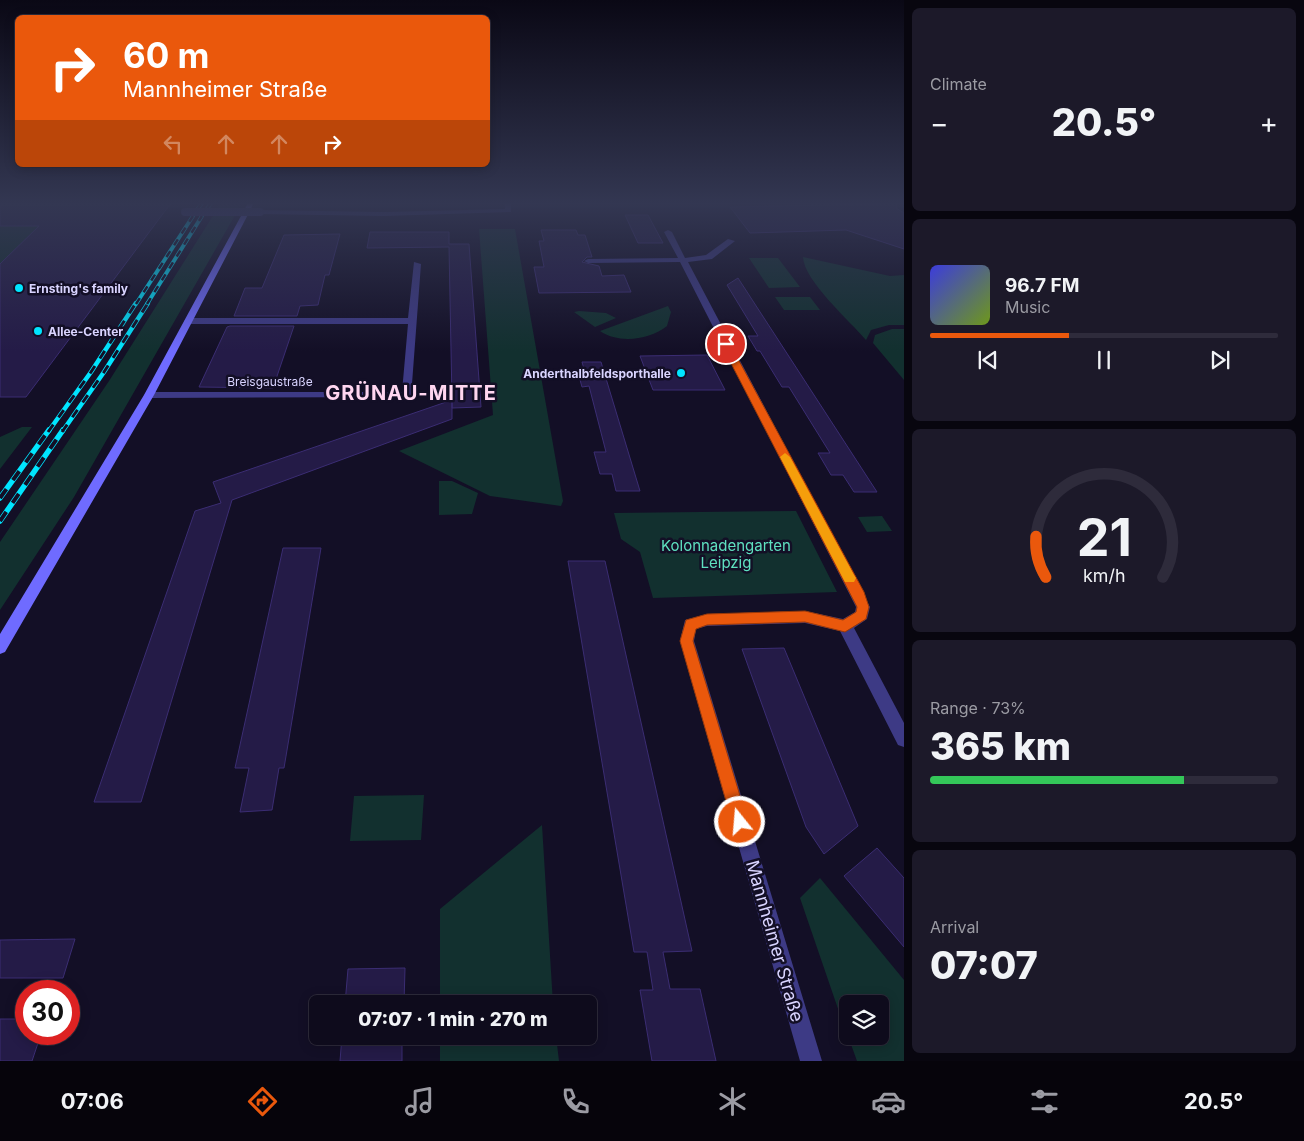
<!DOCTYPE html>
<meta charset="utf-8">
<style>
:root{--surface:#0e0b1c;--page:#1c1929;--text:#f1f3f6;--muted:#9b9ba3;--line:#2e2b3b;--accent:#ea580c}
body{margin:0;font-family:Inter,sans-serif;background:var(--page);color:var(--text);height:100vh;display:flex;flex-direction:column;font-size:19px;white-space:nowrap}
*{box-sizing:border-box;margin:0}
p{font-size:16px;color:var(--muted)}
.icon{flex:none;width:28px;height:28px;fill:none;stroke:currentColor;stroke-width:2;stroke-linecap:round;stroke-linejoin:round}
.map{position:relative;flex:1;overflow:hidden}
.side{display:flex;flex-direction:column;gap:8px;padding:8px;background:#08060f;width:400px}
.side>*{flex:none}
.top-card{position:absolute;left:15px;top:15px;width:475px;height:152px;border-radius:8px;box-shadow:0 2px 12px #0003,0 0 0 1px var(--line);background:#ea580c;color:#fff;overflow:hidden}
.buttons{position:absolute;left:839px;top:995px;display:grid;gap:10px}
.buttons a{display:grid;place-items:center;width:50px;height:50px;border-radius:8px;background:var(--surface);box-shadow:0 2px 12px #0003,0 0 0 1px var(--line);font-size:25px}
.speed{position:absolute;left:15px;top:980px;display:flex;gap:10px;font-size:25px;font-weight:700;text-align:center}
.speed>*{display:grid;place-content:center;width:65px;height:65px;border-radius:50%;background:var(--surface);box-shadow:0 2px 12px #0003,0 0 0 1px var(--line);line-height:1}
.speed .limit{border:8px solid #d22;background:#fff;color:#111}
.pin{position:absolute;display:grid;place-items:center;width:42px;height:42px;color:#fff;margin:-21px;border:2px solid #fff;border-radius:50%;box-shadow:0 1px 5px #0007}
.me{position:absolute;width:55px;margin:-28px;rotate:343deg;stroke-linejoin:round;filter:drop-shadow(0 0 4px #0008)}
.turn{display:flex;align-items:center;gap:18px;height:105px;padding:0 25px;font-size:22px}
.turn .icon{width:65px;height:65px;stroke-width:2.5}
.turn b{display:block;font-size:35px;line-height:42px}
.lanes{display:flex;align-items:center;height:48px;padding:0 25px;background:#0003;justify-content:center;gap:25px;direction:ltr}
.lanes .off{opacity:.35}
.big{font-size:38px;font-weight:800;line-height:1.1}
.side .widget{flex:1;display:flex;flex-direction:column;justify-content:center;gap:8px;min-width:0;padding:0 18px;border-radius:8px;background:var(--page)}
.side .dial{align-items:center;gap:0}
.dial svg{height:130px;overflow:visible;fill:none;stroke:var(--line);stroke-width:7;stroke-linecap:round;text-anchor:middle}
.dial text{fill:var(--text);stroke:none}
.song{display:flex;align-items:center;gap:15px}
.cover{width:60px;height:60px;border-radius:8px;background:linear-gradient(135deg,hsl(240 70% 55%),hsl(80 70% 35%))}
.played{height:5px;border-radius:2px;background:linear-gradient(90deg,var(--accent) 40%,var(--line) 40%)}
.keys{display:flex;justify-content:space-around;direction:ltr}
.heat{display:flex;justify-content:space-between;align-items:center;font-size:28px;direction:ltr}
.charge{height:8px;border-radius:4px;background:linear-gradient(90deg,#34c759 73%,var(--line) 0)}
.trip{position:absolute;left:309px;top:995px;width:288px;height:50px;border-radius:8px;background:var(--surface);box-shadow:0 2px 12px #0003,0 0 0 1px var(--line);font-weight:800;line-height:50px;text-align:center}
.dock{display:flex;height:80px;justify-content:space-around;align-items:center;background:#06040b;color:var(--muted)}
.dock .icon{width:35px;height:35px}
.dock .on{color:var(--accent)}
.dock b{font-size:22px;color:var(--text)}
main{display:flex;flex:1;min-height:0}
.map>svg:first-child{display:block}
.green{fill:#12302f}
.building{fill:#241b47;stroke:#3b2d73}
.lines{fill:none;stroke-linecap:round;stroke-linejoin:round}
.street{fill:#3d3a85;fill-rule:evenodd}
.secondary{fill:#6f6bff;fill-rule:evenodd}
.rail-far2-casing{stroke:#00e5ff;stroke-width:4}
.rail-far1-casing{stroke:#00e5ff;stroke-width:4.5}
.rail-casing{stroke:#00e5ff;stroke-width:5.5}
.rail-far2{stroke:#130f26;stroke-width:2.5;stroke-dasharray:7;stroke-linecap:butt}
.rail-far1{stroke:#130f26;stroke-width:3;stroke-dasharray:9;stroke-linecap:butt}
.rail{stroke:#130f26;stroke-width:4;stroke-dasharray:11;stroke-linecap:butt}
.street-bridge{stroke:#3d3a85;stroke-width:8}
.route{fill:#ea580c;stroke:#983908}
.slow{fill:#f59e0b}
.poi-dot{fill:#00e5ff;stroke:#130f26;stroke-width:2}
.labels{text-anchor:middle;dominant-baseline:central;stroke-width:5;stroke-linejoin:round;paint-order:stroke}
.far-poi-label{font-size:12px;font-weight:bold;fill:#d9d4ff;stroke:#130f26;text-anchor:start}
.far-street-label{font-size:12px;fill:#d9d4ff;stroke:#130f26}
.park-label{font-size:15px;fill:#5fe0c0;stroke:#130f26}
.near-street-label{font-size:18px;fill:#d9d4ff;stroke:#130f26}
.district-label{font-size:20px;font-weight:bold;letter-spacing:1px;fill:#ffd6f0;stroke:#130f26}
</style>
<main>
<div class="map">
<svg width="904" height="1061" viewBox="0 0 904 1061">
<rect width="100%" height="100%" fill="#130f26"/>
<!-- green -->
<path class="green" d="M221 203H242L74 497 0 610V542L109 381Z
M0 226H39L0 264Z
M479 229H515L563 501 561 506 490 496 399 451 493 415Z
M803 257 890 276 904 275V325H889L871 330 866 340C850 321 804 281 803 257Z
M749 258H778L800 287 769 288Z
M775 297H810L820 310H784Z
M668 306 671 312 667 326C649 340 619 344 600 331Z
M579 311 606 313 616 318 595 327 574 312Z
M892 329H904V380L873 343 875 335Z
M22 427H32L0 469V437Z
M439 481H452L478 493 472 514 439 515Z
M796 511 837 592 653 598 640 552 621 539 614 513Z
M882 516 892 531 867 532 858 517Z
M424 795 421 840 350 841 354 796Z
M542 825 553 1004H440V909Z
M820 878 904 980V1061H857L848 1036H880V1004H848L847 1035 800 898Z
M440 1036H556L559 1061H440Z"/>
<!-- building -->
<path class="building" d="M75 203H171L26 397H0V264L39 226H0V205H73Z
M825 203 853 205 897 203 896 208 904 213V249L846 230 750 233 730 207 828 205Z
M625 215H648L663 243H638Z
M541 230H576L578 235H585L592 257H587L582 262 599 266 602 276 624 275 631 292 539 293 534 267H544L539 241H544Z
M370 232H449V244H469L481 407 452 408V400V419L232 500 141 802H94L195 511 221 503 213 482 452 400 449 247 367 248Z
M340 234 329 275H325L318 305 300 306 297 316H234L245 288H262L284 235Z
M738 278 877 492H854L843 475H831L818 453H830L789 387H782L760 351H757L748 336H758L727 285Z
M230 326H294L273 388 199 387 227 327Z
M707 355 725 390H653L640 356Z
M582 362H601L640 491H616L612 474H600L594 452H606L589 386 582 387 577 369H584Z
M283 548H321L284 768H279L272 810 240 812 249 768H235Z
M568 561H605L692 951 663 952 670 989H700L716 1061H652L640 990H653L647 952H634Z
M784 648 858 826 824 854 806 827 742 649Z
M877 848 904 878V947L844 876Z
M75 939 63 978H0V940Z
M405 968 404 1004H345L348 969Z
M0 1019H26V1034H41L32 1061H0Z
M342 1036H402V1061H340Z"/>
<g class="lines">
<!-- street -->
<path class="street" d="M505 203H511V212L384 216 260 214 257 212 260 210 384 212 505 209Z
M668 230 672 232 685 258 706 255 728 239 735 241 712 259 688 262 870 607 867 619 854 628 904 723V747L898 745 840 631 805 623 707 626 696 629 694 641 822 1061H800L680 641 685 620 707 614 805 611 843 619 855 612 856 607 680 262 588 263 584 261 588 259 678 258 664 232Z
M414 262 421 264 411 397 149 398 144 395 149 392H402L408 324H188L184 321 188 318H408Z"/>
<!-- secondary -->
<path class="secondary" d="M248 203H254L154 395 5 652 0 654V634L144 395Z"/>
<!-- rail-far2 casing -->
<g class="rail-far2-casing">
<path id="rail-far2" d="M207 209 211 203
M197 210 202 203
M136 304 193 216
M147 304 202 216"/>
</g>
<!-- rail-far1 casing -->
<g class="rail-far1-casing">
<path id="rail-far1" d="M48 432 91 372 136 303
M62 432 104 372 148 303"/>
</g>
<!-- rail casing -->
<g class="rail-casing">
<path id="rail" d="M0 498 49 430
M0 521 63 430"/>
</g>
<!-- rail-far2 -->
<use href="#rail-far2" class="rail-far2"/>
<!-- rail-far1 -->
<use href="#rail-far1" class="rail-far1"/>
<!-- rail -->
<use href="#rail" class="rail"/>
<!-- street-bridge -->
<path class="street-bridge" d="M185 212H260"/>
</g>
<!-- sky -->
<linearGradient id="sky" x2="0" y2="1"><stop stop-color="#0a0815"/><stop offset="0.58" stop-color="#333752"/><stop offset="1" stop-color="#333752" stop-opacity="0"/></linearGradient>
<rect width="904" height="351" fill="url(#sky)"/>
<!-- route -->
<path class="route" d="M723 342 730 344 864 592 869 607 866 619 845 632 805 622 707 625 696 629 693 641 748 822 746 828 740 830 735 828 732 822 680 641 686 620 707 614 805 611 843 620 856 612 857 607 721 344Z"/>
<!-- slow -->
<path class="slow" d="M785 453 790 457 854 575 856 578 854 582H845L780 457Z"/>
<!-- markers -->
<g class="poi-dot">
<circle cx="19" cy="288" r="5"/>
<circle cx="38" cy="331" r="5"/>
<circle cx="681" cy="373" r="5"/>
</g>
<g class="labels">
<!-- far-poi labels -->
<g class="far-poi-label">
<text x="29" y="288">Ernsting's family</text>
<text x="48" y="331">Allee-Center</text>
<text x="671" y="373" text-anchor="end">Anderthalbfeldsporthalle</text>
</g>
<!-- far-street labels -->
<g class="far-street-label">
<text x="270" y="381">Breisgaustraße</text>
</g>
<!-- park labels -->
<g class="park-label">
<text x="726" y="545">Kolonnadengarten<tspan x="726" dy="17">Leipzig</tspan></text>
</g>
<!-- near-street labels -->
<g class="near-street-label">
<text transform="translate(775 941) rotate(74)">Mannheimer Straße</text>
</g>
<!-- district labels -->
<g class="district-label">
<text x="411" y="393">GRÜNAU-MITTE</text>
</g>
</g>
</svg>
<div class="buttons">
<a><svg class="icon" aria-label="layers" viewBox="0 0 24 24"><path d="M12 4l9 5-9 5-9-5zM3 14l9 5 9-5"/></svg></a>
</div>
<div class="speed"><div class="limit">30</div></div>
<div class="pin" style="left:726px;top:344px;background:#d93025"><svg class="icon" aria-label="arrive" viewBox="0 0 24 24"><path d="M6 21V4h12l-3 4 3 4H6"/></svg></div>
<svg class="me" style="left:740px;top:822px" viewBox="-20 -20 40 40"><circle r="17" fill="#ea580c" stroke="#fff" stroke-width="3"/><path d="M0-11L8 9 0 5-8 9z" fill="#fff"/></svg>
<div class="trip">07:07 · 1 min · 270 m</div>
<div class="top-card">
<div class="turn"><svg class="icon" aria-label="right" viewBox="0 0 24 24"><path d="M7 20v-9h11M14 6l5 5-5 5"/></svg><div><b>60 m</b>Mannheimer Straße</div></div>
<div class="lanes"><svg class="icon off" aria-label="left" viewBox="0 0 24 24"><path d="M17 20v-9H6M10 6l-5 5 5 5"/></svg><svg class="icon off" aria-label="ahead" viewBox="0 0 24 24"><path d="M12 20V5M6 11l6-6 6 6"/></svg><svg class="icon off" aria-label="ahead" viewBox="0 0 24 24"><path d="M12 20V5M6 11l6-6 6 6"/></svg><svg class="icon" aria-label="right" viewBox="0 0 24 24"><path d="M7 20v-9h11M14 6l5 5-5 5"/></svg></div>
</div>
</div>
<section class="side">
<div class="widget"><p>Climate</p>
<div class="heat"><a>−</a><b class="big">20.5°</b><a>+</a></div>
</div>
<div class="widget">
<div class="song"><i class="cover"></i><div><b>96.7 FM</b><p>Music</p></div></div>
<div class="played"></div>
<div class="keys"><svg class="icon" aria-label="previous" viewBox="0 0 24 24"><path d="M18 5L8 12l10 7zM5 5v14"/></svg><svg class="icon" aria-label="pause" viewBox="0 0 24 24"><path d="M8 5v14M16 5v14"/></svg><svg class="icon" aria-label="next" viewBox="0 0 24 24"><path d="M6 5l10 7-10 7zM19 5v14"/></svg></div>
</div>
<div class="widget dial"><svg viewBox="0 0 100 80">
<path d="M14 69A42 42 0 1 1 86 69"/>
<path d="M14 69A42 42 0 0 1 8 44" stroke="#ea580c"/>
<text x="50" y="56" font-size="32" font-weight="700">21</text>
<text x="50" y="72" font-size="11">km/h</text>
</svg></div>
<div class="widget"><p>Range · 73%</p><b class="big">365 km</b><div class="charge"></div></div>
<div class="widget"><p>Arrival</p><b class="big">07:07</b></div>
</section>
</main>
<nav class="dock">
<b>07:06</b>
<svg class="icon on" aria-label="directions" viewBox="0 0 24 24"><path d="M12 3l9 9-9 9-9-9zM9 14v-3h6M13 9l2 2-2 2"/></svg>
<svg class="icon" aria-label="music" viewBox="0 0 24 24"><path d="M9 18V5l10-2v13"/><circle cx="6" cy="18" r="3"/><circle cx="16" cy="16" r="3"/></svg>
<svg class="icon" aria-label="phone" viewBox="0 0 24 24"><path d="M5 4h4l2 5-3 2q2 4 5 5l2-3 5 2v4C11 20 4 13 5 4z"/></svg>
<svg class="icon" aria-label="climate" viewBox="0 0 24 24"><path d="M12 3v18M4 7l16 10M4 17L20 7"/></svg>
<svg class="icon" aria-label="car" viewBox="0 0 24 24"><path d="M5 17H2v-5l4-1 3-4h7l3 4 3 1v5h-3M9 17h6M6 11h13"/><circle cx="7" cy="17" r="2"/><circle cx="17" cy="17" r="2"/></svg>
<svg class="icon" aria-label="filters" viewBox="0 0 24 24"><path d="M4 7h16M4 17h16"/><circle cx="9" cy="7" r="2"/><circle cx="15" cy="17" r="2"/></svg>
<b>20.5°</b>
</nav>
